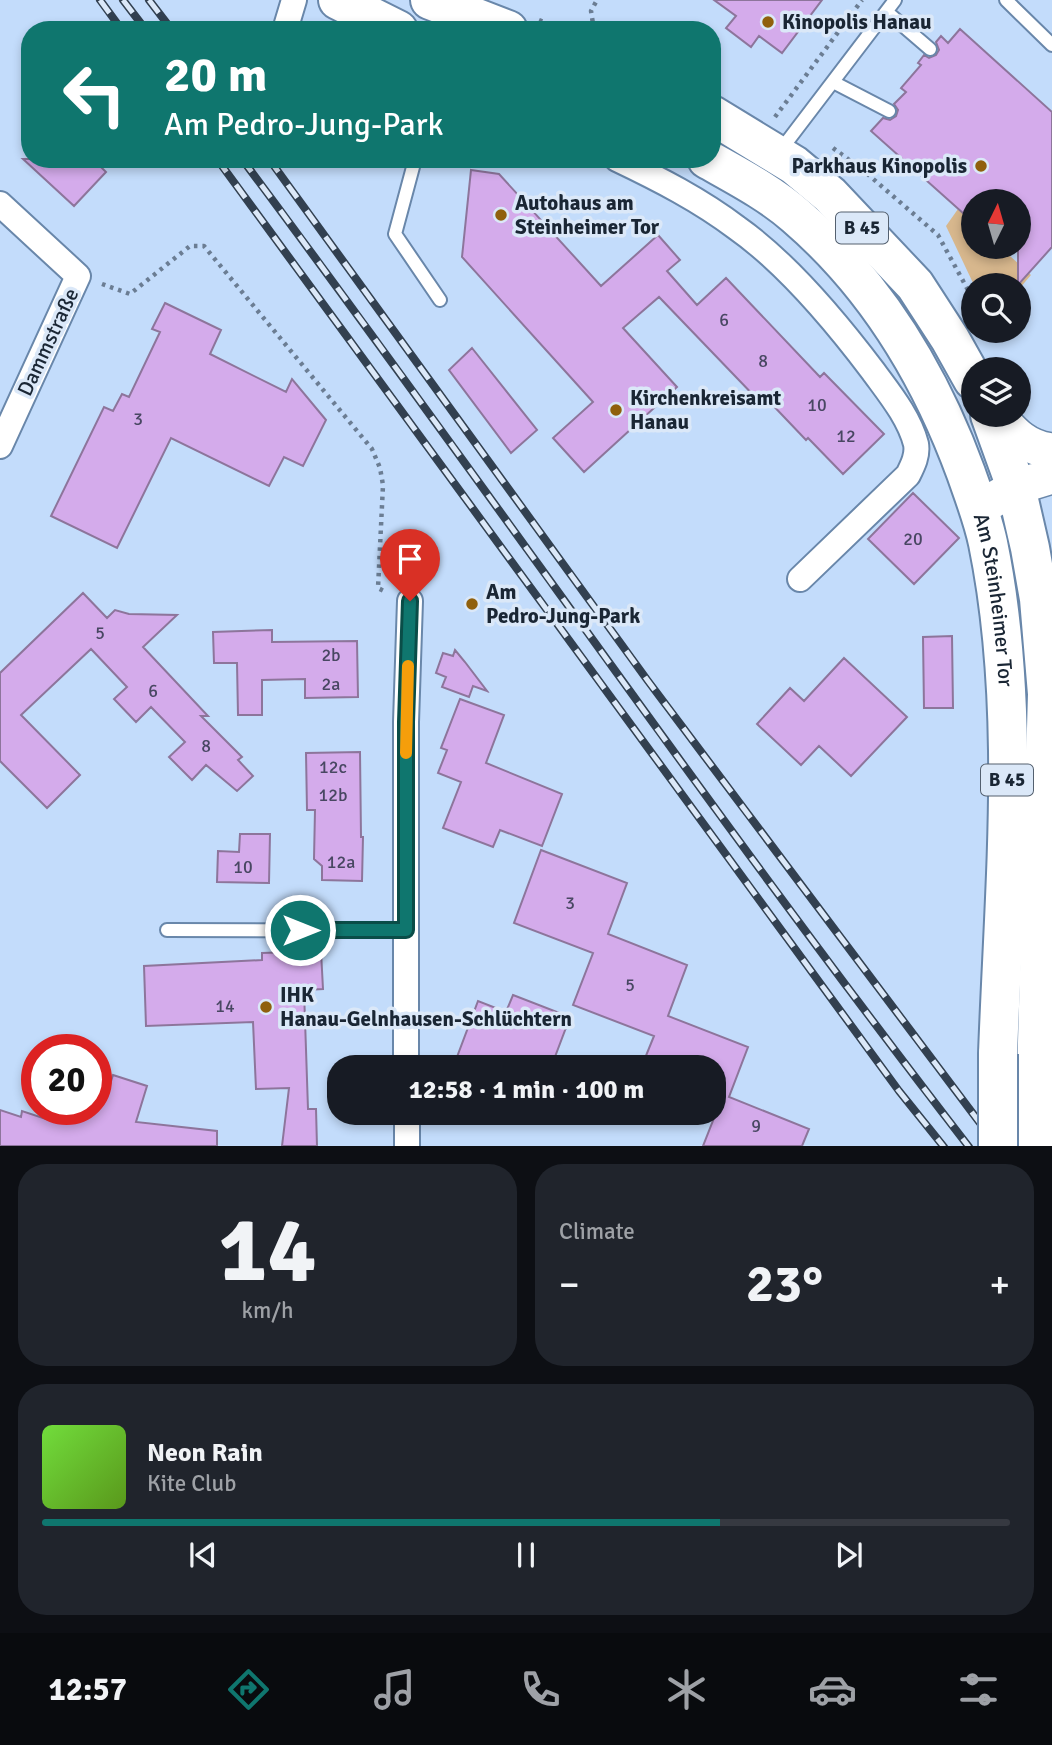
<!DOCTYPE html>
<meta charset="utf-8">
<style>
:root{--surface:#171b24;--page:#20242c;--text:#f1f3f6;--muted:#9ea1a6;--line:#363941;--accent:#0f766e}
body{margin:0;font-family:Signika,sans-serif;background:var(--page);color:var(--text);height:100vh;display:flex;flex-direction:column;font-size:26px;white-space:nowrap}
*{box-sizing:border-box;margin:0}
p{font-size:23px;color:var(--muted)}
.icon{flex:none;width:38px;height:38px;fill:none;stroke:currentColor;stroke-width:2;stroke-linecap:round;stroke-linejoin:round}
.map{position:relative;height:1146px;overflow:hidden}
.details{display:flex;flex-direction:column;gap:18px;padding:18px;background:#0d0f14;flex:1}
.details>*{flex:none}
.top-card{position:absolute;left:21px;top:21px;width:700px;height:147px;border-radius:28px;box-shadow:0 4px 10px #0003;background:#0f766e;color:#fff;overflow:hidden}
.needle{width:46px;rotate:5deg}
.buttons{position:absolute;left:961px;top:189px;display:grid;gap:14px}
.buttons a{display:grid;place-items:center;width:70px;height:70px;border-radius:50%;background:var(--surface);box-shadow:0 4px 10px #0003;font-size:35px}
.speed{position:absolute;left:21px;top:1034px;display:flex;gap:14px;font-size:35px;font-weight:700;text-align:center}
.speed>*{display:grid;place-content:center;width:91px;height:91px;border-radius:50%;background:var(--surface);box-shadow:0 4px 10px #0003;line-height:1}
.speed .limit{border:10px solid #d22;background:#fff;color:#111}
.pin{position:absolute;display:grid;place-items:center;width:60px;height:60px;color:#fff;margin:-72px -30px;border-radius:50% 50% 50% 0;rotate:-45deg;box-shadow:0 0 7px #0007}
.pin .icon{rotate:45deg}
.me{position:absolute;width:77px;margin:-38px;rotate:90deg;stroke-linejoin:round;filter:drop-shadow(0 0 5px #0008)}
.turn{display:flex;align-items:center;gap:24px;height:147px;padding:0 28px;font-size:32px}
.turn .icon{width:91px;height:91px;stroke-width:2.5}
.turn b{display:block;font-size:49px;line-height:60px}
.big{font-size:52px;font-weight:700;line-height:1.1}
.details .tile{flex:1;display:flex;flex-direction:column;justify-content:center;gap:10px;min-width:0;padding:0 24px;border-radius:28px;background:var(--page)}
.details .dial{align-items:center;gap:0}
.dial b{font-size:91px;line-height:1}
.song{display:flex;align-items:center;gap:21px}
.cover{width:84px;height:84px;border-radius:10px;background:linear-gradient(135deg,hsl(100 70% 55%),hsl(90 70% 35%))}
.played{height:7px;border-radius:4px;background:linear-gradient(90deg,var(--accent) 70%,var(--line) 70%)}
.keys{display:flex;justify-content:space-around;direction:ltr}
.heat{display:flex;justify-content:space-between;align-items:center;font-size:38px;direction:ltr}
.details .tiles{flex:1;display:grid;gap:18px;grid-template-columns:1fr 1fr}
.tile:last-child{grid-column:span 2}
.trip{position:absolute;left:327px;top:1055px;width:399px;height:70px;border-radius:28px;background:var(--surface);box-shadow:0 4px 10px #0003;font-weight:700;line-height:70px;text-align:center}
.tabs{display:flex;height:112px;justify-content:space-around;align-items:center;background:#090b0e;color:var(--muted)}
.tabs .icon{width:49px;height:49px}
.tabs .active{color:var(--accent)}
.tabs b{font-size:32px;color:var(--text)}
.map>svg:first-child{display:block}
.green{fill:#d7b78d}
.building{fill:#d4abeb;stroke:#8d759b;stroke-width:2}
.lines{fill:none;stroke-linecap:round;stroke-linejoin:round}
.service-casing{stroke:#6987aa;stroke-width:16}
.minor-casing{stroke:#6987aa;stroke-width:28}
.secondary-casing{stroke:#6987aa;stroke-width:38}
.primary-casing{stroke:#6987aa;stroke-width:42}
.path{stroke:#6b7d93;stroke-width:4.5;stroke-dasharray:3.5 5;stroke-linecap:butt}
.service{stroke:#fff;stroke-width:12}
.minor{stroke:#fff;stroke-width:24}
.secondary{stroke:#fff;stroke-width:35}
.primary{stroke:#fff;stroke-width:38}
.rail-casing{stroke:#324050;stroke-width:8}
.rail{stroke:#dbe8f8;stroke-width:5;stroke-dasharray:16;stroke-linecap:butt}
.primary-bridge-casing{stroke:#6987aa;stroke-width:42;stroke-linecap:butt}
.primary-bridge{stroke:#fff;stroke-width:38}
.route-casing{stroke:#0a4d48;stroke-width:18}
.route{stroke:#0f766e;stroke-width:12}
.slow{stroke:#f59e0b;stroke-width:12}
.poi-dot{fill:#90600d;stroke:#dbe8f8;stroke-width:2.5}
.labels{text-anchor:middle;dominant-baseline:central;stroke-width:7;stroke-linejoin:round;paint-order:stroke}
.number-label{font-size:18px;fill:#484762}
.shield{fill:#dbe8f8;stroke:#54606f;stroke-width:2}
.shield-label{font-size:19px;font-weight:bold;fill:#1a2634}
.poi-label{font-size:21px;font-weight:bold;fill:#1a2634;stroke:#dbe8f8;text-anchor:start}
.street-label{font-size:21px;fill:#1a2634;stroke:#dbe8f8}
</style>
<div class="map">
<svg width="1052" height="1147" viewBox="0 0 1052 1147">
<rect width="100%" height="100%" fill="#c3dcfb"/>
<!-- green -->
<path class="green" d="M958 209 973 222V247H1000L1031 275 1019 289 1018 285H974L946 226Z"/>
<!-- building -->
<path class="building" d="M714 0H822L782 53 759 36 751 47 726 28 736 16Z
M960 29 1052 112V247L1018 285V201H973V222L871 131 883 118 890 120 896 116 898 110 894 104 906 92 901 88 921 65 918 63 924 55 929 58 936 55 939 50 936 42 941 36 948 43Z
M23 159H93L106 172 74 206Z
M471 170 499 174 601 286 658 235 680 260 667 271 697 305 726 278 820 377 824 373 884 434 843 474 808 438 806 440 765 397 760 402 659 297 623 328 677 387 584 472 553 438 593 402 462 257Z
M165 303 221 330 210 354 286 392 292 379 326 420 303 466 284 457 269 486 171 438 117 548 51 516 104 407 113 411 122 394 129 397 160 332 152 329Z
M472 348 537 430 511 453 449 370Z
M913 493 959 538 914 584 868 539Z
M83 593 107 618 115 610 129 614 177 615 143 647 208 716H201L242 757 238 760 253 776 237 791 206 765 192 780 169 757 185 742 151 707 136 722 114 699 127 687 91 649 21 715 80 775 47 808 0 761V673Z
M272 630V642L357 641 358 697 305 698V679L262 680V715H238L237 663H214L213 632Z
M952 636 953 708H924L923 637Z
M455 650 465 662 487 691 473 686 469 697 442 687 446 677 436 673 443 653 453 656Z
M844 658 907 717 851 776 819 746 801 765 757 724 790 688 804 701Z
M460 699 504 715 486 763 562 794 542 846 500 830 493 847 443 828 461 782 438 773 447 750 441 748Z
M360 752 361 837H363L362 881 322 880V866L314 859 315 810H307L306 753Z
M240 834H270L269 883 217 882 218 851 239 852Z
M541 850 627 883 608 934 687 965 668 1016 748 1047 729 1097 809 1129 802 1146H703L714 1118V1068H641L654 1036 573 1005 593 953 514 923Z
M321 951 323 989 304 990 308 1109H316L317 1146H282L289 1088 256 1089 253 1022 146 1026 144 966 262 960V953Z
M513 995 570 1017 553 1062 543 1059 540 1068H483L457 1057 478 1001 506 1012Z
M113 1075 147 1086 136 1122 217 1131V1146H0V1110L21 1117 22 1111 55 1122 58 1110H96V1100L104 1103Z"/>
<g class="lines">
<!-- service casing -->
<g class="service-casing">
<path id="service" d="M1006 0 1052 45
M887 12 930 49
M833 82 889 111
M780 151 895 0
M411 159 413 167 395 234 440 300
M167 930 406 931"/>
</g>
<!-- minor casing -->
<g class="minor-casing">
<path id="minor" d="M285 30 294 0
M617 159C659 179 700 200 737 228 788 264 836 322 873 371 889 393 909 417 916 444 918 455 913 465 908 475L800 579
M0 204 78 276 0 446
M406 1068V722L410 601
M407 1113V1147"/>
</g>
<!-- secondary casing -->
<g class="secondary-casing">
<path id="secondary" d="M997 415C1014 434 1026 448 1052 451
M979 508 1016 487 1052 476"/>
</g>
<!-- primary casing -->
<g class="primary-casing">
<g id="primary">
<path d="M338 0 398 30"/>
<path d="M430 0 508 30"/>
<path d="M712 115 794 165 830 195 915 285 950 339 973 380"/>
<path id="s1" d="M707 159C737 176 770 193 796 216 875 284 930 375 966 473 974 496 983 519 988 543 1022 708 1004 887 998 1054"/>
<path d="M990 415 1016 487 1030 548 1039 599 1047 694 1034 1147"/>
</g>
</g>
<!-- path -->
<path class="path" d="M539 20 564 30
M594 30 591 11 597 0
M775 117 862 0
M833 148 864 171 938 235 968 290 970 308
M102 284 130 294 190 246H204L372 449 380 468 383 485 378 588 386 592"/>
<!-- service -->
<use href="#service" class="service"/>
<!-- minor -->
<use href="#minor" class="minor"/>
<!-- secondary -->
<use href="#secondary" class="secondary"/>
<!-- primary -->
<use href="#primary" class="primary"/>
<!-- rail casing -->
<g class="rail-casing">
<path id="rail" d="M100 0 122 30
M123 0 146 30
M149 0 172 30
M217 159 899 1091 944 1147
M242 159C487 487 719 824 969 1147
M269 159 648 681 998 1147"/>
</g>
<!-- rail -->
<use href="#rail" class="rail"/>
<!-- primary-bridge casing -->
<g class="primary-bridge-casing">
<path id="primary-bridge" d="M998 1147V1054"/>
</g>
<!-- primary-bridge -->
<use href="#primary-bridge" class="primary-bridge"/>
</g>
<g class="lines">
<!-- route casing -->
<g class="route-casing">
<path id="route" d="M300 930H406V722L410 601"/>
</g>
<!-- route -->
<use href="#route" class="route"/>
<!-- slow -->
<path class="slow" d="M406 753 408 666"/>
</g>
<!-- markers -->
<g class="poi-dot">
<circle cx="768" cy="22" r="7"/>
<circle cx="981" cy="166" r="7"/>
<circle cx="501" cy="215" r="7"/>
<circle cx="616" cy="410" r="7"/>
<circle cx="472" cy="604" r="7"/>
<circle cx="266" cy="1007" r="7"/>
</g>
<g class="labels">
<!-- number labels -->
<g class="number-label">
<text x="724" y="320">6</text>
<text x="763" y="361">8</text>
<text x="817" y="405">10</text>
<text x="138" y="419">3</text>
<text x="846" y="436">12</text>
<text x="913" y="539">20</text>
<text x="100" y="633">5</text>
<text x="331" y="655">2b</text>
<text x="331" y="684">2a</text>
<text x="153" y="691">6</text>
<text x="206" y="746">8</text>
<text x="333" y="767">12c</text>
<text x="333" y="795">12b</text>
<text x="341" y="862">12a</text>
<text x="243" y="867">10</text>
<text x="570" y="903">3</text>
<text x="630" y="985">5</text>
<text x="225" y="1006">14</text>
<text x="756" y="1126">9</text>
</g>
<!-- shield labels -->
<g class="shield">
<rect x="836" y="212.5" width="52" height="31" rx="5"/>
<rect x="981" y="764.5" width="52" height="31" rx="5"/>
</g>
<g class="shield-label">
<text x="862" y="228">B 45</text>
<text x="1007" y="780">B 45</text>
</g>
<!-- poi labels -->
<g class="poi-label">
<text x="782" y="22">Kinopolis Hanau</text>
<text x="967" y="166" text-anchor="end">Parkhaus Kinopolis</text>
<text x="515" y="203">Autohaus am<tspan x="515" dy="24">Steinheimer Tor</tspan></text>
<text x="630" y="398">Kirchenkreisamt<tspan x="630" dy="24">Hanau</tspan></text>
<text x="486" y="592">Am<tspan x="486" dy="24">Pedro-Jung-Park</tspan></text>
<text x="280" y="995">IHK<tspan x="280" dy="24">Hanau-Gelnhausen-Schlüchtern</tspan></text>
</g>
<!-- street labels -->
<g class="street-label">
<text transform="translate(48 342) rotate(-65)">Dammstraße</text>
<text stroke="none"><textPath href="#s1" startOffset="548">Am Steinheimer Tor</textPath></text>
</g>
</g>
</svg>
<div class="buttons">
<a><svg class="needle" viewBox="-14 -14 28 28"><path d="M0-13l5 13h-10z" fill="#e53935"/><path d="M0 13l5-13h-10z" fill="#9ea1a6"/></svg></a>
<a><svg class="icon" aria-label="search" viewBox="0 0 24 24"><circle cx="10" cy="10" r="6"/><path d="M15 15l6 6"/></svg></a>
<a><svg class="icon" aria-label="layers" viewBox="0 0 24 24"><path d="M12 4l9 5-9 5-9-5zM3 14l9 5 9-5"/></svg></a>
</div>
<div class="speed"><div class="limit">20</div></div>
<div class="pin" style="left:410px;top:601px;background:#d93025"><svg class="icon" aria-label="arrive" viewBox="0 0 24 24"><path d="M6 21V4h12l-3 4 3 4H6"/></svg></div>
<svg class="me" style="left:300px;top:930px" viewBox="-20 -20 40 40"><circle r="17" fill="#0f766e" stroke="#fff" stroke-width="3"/><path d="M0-11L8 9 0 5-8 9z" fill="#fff"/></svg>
<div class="trip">12:58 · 1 min · 100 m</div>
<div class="top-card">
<div class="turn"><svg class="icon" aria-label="left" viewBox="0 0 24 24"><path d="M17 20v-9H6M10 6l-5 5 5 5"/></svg><div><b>20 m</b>Am Pedro-Jung-Park</div></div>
</div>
</div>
<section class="details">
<div class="tiles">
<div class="tile dial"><b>14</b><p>km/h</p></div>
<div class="tile"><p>Climate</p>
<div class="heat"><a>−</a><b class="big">23°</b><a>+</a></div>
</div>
<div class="tile">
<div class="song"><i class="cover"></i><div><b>Neon Rain</b><p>Kite Club</p></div></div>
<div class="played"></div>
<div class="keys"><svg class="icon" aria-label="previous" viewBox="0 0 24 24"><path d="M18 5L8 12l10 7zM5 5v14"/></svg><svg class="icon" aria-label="pause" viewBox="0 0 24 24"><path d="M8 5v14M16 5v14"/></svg><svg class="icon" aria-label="next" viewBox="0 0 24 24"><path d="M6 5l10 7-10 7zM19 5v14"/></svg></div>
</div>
</div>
</section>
<nav class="tabs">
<b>12:57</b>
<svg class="icon active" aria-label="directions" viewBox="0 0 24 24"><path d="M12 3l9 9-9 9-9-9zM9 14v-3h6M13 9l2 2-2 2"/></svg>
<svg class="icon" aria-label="music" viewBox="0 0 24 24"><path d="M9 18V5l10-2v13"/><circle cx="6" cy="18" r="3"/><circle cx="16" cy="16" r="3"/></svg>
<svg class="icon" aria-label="phone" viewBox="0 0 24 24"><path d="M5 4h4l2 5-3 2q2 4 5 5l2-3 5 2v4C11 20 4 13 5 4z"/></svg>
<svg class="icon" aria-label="climate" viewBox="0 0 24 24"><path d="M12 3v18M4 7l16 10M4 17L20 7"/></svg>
<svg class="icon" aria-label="car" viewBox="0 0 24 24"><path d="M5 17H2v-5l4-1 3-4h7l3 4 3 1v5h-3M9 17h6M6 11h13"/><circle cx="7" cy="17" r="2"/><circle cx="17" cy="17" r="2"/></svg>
<svg class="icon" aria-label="filters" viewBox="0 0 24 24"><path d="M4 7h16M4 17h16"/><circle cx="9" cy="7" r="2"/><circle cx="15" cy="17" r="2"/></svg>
</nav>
